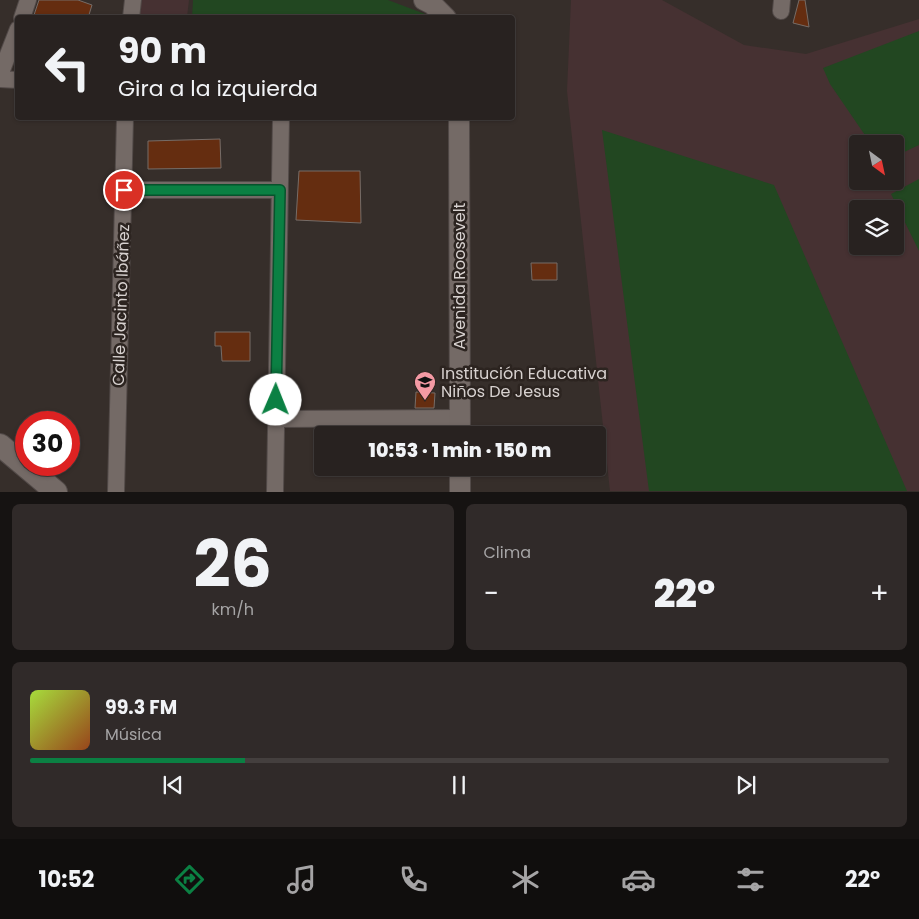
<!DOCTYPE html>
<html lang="es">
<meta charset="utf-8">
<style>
:root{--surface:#282220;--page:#302a29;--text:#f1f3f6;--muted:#a5a4a5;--line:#443f3e;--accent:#0b8043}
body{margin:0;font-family:Poppins,sans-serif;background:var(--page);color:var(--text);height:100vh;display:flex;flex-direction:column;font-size:19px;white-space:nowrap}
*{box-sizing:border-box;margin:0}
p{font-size:16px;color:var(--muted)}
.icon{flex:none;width:28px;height:28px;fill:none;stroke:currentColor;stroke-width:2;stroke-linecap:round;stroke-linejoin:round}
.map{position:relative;height:492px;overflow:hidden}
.drawer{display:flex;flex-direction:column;gap:12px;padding:12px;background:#161312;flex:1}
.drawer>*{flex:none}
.hud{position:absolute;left:15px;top:15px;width:500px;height:105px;border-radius:5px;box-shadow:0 1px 4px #0004,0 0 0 1px var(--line);background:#282220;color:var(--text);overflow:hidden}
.needle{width:32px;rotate:147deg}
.controls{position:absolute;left:849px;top:135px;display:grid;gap:10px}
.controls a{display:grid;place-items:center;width:55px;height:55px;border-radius:5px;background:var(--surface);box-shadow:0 1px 4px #0004,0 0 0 1px var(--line);font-size:25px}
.speed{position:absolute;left:15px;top:411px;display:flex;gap:10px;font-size:25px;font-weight:700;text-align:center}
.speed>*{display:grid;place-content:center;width:65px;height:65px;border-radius:50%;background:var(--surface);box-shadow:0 1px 4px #0004,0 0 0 1px var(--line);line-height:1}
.speed .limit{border:8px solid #d22;background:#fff;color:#111}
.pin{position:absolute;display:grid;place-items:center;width:42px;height:42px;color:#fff;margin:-21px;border:2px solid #fff;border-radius:50%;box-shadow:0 1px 5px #0007}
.me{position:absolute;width:55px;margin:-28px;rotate:1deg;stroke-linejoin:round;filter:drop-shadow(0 0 4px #0008)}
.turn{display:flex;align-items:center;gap:18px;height:105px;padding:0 20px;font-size:22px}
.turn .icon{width:65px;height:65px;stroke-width:2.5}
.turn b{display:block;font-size:35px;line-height:42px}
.big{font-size:38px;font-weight:800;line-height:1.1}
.drawer .widget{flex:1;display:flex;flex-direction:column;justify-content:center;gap:8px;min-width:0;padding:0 18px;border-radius:8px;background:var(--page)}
.drawer .dial{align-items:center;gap:0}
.dial b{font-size:65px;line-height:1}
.song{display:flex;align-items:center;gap:15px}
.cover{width:60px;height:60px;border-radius:8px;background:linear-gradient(135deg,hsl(80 70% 55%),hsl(20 70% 35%))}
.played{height:5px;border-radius:2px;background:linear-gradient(90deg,var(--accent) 25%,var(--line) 25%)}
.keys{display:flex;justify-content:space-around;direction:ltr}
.heat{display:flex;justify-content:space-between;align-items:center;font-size:28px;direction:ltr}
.drawer .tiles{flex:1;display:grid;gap:12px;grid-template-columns:1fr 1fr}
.widget:last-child{grid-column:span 2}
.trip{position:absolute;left:314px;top:426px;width:292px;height:50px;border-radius:5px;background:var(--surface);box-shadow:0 1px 4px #0004,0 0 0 1px var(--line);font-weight:800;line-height:50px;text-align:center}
.tabs{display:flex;height:80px;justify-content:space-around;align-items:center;background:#100e0d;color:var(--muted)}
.tabs .icon{width:35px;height:35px}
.tabs .on{color:var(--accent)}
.tabs b{font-size:22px;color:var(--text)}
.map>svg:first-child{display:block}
.education{fill:#463132;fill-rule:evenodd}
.green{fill:#224721}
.building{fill:#652d10;stroke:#766c67}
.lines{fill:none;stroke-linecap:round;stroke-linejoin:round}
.minor-casing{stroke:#524a48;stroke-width:18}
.tertiary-casing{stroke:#524a48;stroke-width:22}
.secondary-casing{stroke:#524a48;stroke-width:24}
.minor{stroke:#746a66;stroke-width:16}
.tertiary{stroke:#746a66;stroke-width:20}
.secondary{stroke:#746a66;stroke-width:22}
.route-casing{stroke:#07532c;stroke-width:12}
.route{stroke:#0b8043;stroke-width:9}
.labels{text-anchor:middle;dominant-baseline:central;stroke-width:5;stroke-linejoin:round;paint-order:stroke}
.street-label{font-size:16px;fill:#d7d1cf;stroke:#2c2420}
.poi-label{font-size:16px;fill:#d7d1cf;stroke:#2c2420;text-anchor:start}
</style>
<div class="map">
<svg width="919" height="492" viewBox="0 0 919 492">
<rect width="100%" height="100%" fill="#362e2a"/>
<!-- education -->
<path class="education" d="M141 0H189L187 17 139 16Z
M571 0H662L744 45 806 54 919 19V491H610L567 91ZM858 144H895V181H858ZM858 209H895V246H858Z"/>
<!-- green -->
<path class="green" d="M193 0H388L433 17 192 18Z
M919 31V145L900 154H895V144H871L830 84 823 68Z
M602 130 774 185 907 491H649Z
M919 179V251L891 194Z"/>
<!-- building -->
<path class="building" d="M39 0H78L92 5 88 18H33Z
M799 0H805L809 27 793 23Z
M220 139 221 168 148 169V141Z
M299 171H360L361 223 296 220Z
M531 263H557V280H532Z
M215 332H250V361H222L221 346H215Z
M416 392 435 393 434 408H415Z"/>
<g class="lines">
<!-- minor casing -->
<g class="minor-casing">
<path id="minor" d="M781 11 782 0
M22 18 28 0
M131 18 133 0
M0 75 18 29
M0 79 18 80
M124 190H279
M276 419 459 418
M116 492 125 118
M275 492 281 118"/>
</g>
<!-- tertiary casing -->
<g class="tertiary-casing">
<path id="tertiary" d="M424 0 432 4 446 18
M459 118 460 435
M460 468V492"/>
</g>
<!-- secondary casing -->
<g class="secondary-casing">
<path id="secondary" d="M0 445 56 492"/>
</g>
<!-- minor -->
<use href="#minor" class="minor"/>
<!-- tertiary -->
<use href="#tertiary" class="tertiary"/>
<!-- secondary -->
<use href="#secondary" class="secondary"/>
</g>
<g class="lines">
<!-- route casing -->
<g class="route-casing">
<path id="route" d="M124 190H280L276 400"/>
</g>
<!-- route -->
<use href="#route" class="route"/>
</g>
<!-- icons -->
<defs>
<g id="school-pin" transform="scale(1.125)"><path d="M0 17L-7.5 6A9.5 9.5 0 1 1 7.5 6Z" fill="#f49aa4" stroke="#2c2420"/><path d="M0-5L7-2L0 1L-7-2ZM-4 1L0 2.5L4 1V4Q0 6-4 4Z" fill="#111"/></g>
</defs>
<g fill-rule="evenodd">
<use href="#school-pin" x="425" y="382"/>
</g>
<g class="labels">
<!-- street labels -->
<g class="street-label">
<text transform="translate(459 276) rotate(-90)">Avenida Roosevelt</text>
<text transform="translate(121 305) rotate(-88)">Calle Jacinto Ibáñez</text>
</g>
<!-- poi labels -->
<g class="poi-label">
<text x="441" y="373">Institución Educativa<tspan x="441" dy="18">Niños De Jesus</tspan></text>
</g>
</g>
</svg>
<div class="controls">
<a><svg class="needle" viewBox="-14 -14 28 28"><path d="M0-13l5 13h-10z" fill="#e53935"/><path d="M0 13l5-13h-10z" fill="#a5a4a5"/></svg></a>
<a><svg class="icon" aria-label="layers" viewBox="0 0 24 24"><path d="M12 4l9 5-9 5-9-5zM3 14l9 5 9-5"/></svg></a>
</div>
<div class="speed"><div class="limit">30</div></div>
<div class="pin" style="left:124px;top:190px;background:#d93025"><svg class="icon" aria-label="arrive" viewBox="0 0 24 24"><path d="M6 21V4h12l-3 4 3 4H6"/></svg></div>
<svg class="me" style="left:276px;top:400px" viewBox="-20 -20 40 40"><circle r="19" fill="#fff"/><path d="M0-13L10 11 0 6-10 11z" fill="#0b8043"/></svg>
<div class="trip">10:53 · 1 min · 150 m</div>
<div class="hud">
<div class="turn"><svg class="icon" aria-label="left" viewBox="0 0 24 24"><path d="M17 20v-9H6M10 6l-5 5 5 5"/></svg><div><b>90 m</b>Gira a la izquierda</div></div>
</div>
</div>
<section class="drawer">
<div class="tiles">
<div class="widget dial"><b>26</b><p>km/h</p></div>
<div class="widget"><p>Clima</p>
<div class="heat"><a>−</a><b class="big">22°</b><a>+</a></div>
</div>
<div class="widget">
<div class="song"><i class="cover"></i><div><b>99.3 FM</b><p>Música</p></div></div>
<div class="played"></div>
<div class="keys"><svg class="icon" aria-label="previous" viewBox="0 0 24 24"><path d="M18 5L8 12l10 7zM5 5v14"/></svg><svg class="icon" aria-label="pause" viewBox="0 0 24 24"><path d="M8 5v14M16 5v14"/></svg><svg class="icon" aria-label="next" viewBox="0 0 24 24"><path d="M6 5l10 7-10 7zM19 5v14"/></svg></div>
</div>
</div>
</section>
<nav class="tabs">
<b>10:52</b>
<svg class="icon on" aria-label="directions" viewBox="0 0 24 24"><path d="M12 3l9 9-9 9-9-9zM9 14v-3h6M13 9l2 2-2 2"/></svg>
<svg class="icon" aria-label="music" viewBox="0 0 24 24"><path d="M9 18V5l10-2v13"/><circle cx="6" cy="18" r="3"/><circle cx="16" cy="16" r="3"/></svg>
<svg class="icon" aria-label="phone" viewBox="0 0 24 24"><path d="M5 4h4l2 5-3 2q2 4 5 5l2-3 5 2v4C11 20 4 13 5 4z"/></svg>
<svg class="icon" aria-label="climate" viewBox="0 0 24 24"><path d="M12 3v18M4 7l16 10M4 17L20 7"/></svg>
<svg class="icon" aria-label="car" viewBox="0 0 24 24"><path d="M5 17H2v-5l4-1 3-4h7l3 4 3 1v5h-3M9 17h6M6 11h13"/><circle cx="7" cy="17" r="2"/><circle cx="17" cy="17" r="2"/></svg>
<svg class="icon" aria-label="filters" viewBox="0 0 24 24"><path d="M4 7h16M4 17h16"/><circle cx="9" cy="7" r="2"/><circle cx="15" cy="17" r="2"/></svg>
<b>22°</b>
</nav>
